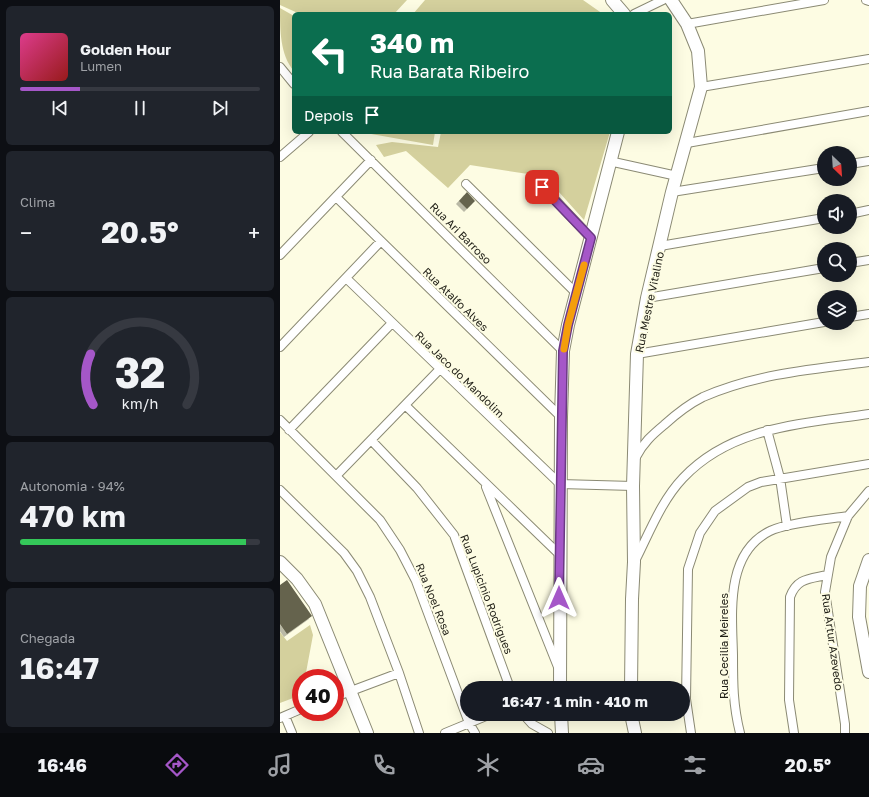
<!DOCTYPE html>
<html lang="pt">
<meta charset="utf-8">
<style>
:root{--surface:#171b24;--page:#20242c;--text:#f1f3f6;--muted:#9ea1a6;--line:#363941;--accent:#a557c8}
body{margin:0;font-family:"Golos Text",sans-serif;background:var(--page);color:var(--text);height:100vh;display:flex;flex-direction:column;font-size:15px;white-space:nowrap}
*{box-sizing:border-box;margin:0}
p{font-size:13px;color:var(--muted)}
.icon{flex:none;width:22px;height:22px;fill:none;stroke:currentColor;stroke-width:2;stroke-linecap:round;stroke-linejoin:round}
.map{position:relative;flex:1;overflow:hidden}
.panel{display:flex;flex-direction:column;gap:6px;padding:6px;background:#0d0f14;width:280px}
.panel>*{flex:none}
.guide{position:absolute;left:12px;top:12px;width:380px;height:122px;border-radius:6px;box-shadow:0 4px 16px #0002;background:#0b6e4f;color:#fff;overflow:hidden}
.needle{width:26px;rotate:155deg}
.fabs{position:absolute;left:537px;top:146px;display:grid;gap:8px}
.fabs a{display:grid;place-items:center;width:40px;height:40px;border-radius:50%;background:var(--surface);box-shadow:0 4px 16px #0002;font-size:20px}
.speed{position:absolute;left:12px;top:669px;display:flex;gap:8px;font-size:20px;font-weight:700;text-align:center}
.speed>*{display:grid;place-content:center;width:52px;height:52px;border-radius:50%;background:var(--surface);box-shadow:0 4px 16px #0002;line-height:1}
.speed .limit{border:6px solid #d22;background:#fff;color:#111}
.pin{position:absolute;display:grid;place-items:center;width:34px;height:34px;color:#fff;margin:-17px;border-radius:8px;box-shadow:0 2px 6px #0006}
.me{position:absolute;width:44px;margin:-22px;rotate:0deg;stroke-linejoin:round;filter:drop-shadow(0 0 3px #0008)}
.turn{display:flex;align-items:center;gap:14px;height:84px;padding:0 12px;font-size:18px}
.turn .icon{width:52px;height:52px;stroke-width:2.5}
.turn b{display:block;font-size:28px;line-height:34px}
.then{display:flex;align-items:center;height:38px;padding:0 12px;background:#0003;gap:8px;font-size:15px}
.big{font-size:30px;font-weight:700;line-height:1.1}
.panel .tile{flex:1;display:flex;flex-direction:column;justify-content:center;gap:6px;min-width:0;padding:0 14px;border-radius:6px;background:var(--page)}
.panel .dial{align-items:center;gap:0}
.dial svg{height:104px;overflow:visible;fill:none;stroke:var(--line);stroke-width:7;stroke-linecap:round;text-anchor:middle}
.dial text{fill:var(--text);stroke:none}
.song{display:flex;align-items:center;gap:12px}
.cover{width:48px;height:48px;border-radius:6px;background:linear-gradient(135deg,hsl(330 70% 55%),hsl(0 70% 35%))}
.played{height:4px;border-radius:2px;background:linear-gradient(90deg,var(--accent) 25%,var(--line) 25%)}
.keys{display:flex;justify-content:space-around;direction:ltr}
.heat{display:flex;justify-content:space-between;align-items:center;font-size:22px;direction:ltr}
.charge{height:6px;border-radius:3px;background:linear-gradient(90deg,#34c759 94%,var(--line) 0)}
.trip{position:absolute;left:180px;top:681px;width:230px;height:40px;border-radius:20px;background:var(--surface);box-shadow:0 4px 16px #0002;font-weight:700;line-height:40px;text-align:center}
.menu{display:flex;height:64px;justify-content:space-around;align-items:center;background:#090b0e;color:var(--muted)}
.menu .icon{width:28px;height:28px}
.menu .active{color:var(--accent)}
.menu b{font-size:18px;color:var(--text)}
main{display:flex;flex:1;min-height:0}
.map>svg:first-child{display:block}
.green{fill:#d4d09d}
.building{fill:#65634e;filter:url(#shadow)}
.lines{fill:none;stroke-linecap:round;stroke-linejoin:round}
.street-casing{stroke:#8b8a74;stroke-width:10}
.secondary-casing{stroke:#8b8a74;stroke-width:14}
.street{stroke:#fff;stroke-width:8}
.secondary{stroke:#fff;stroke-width:12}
.route-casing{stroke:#6b3982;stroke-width:10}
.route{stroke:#a557c8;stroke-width:7}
.slow{stroke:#f59e0b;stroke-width:7}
.labels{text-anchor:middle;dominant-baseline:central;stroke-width:4;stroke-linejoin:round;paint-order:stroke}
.street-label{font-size:11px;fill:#1e1d15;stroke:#fdfce3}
</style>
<main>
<section class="panel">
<div class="tile">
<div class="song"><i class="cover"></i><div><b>Golden Hour</b><p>Lumen</p></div></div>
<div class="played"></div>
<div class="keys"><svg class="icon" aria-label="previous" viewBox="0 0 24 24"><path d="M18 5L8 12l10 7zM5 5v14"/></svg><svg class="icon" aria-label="pause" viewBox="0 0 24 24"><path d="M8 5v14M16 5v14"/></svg><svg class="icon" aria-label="next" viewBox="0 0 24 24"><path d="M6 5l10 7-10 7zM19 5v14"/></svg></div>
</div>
<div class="tile"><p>Clima</p>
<div class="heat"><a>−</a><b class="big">20.5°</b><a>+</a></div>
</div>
<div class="tile dial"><svg viewBox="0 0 100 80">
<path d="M14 69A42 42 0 1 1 86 69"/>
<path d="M14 69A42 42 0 0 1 12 30" stroke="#a557c8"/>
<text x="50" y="56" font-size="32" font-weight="700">32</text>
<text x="50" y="72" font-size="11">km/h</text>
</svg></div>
<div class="tile"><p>Autonomia · 94%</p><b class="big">470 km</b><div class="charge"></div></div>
<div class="tile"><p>Chegada</p><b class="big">16:47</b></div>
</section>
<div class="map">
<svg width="589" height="733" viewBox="0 0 589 733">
<defs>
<filter id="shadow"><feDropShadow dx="-3" dy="3" stdDeviation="0" flood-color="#0004"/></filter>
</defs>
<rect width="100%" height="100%" fill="#fdfce3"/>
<!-- green -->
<path class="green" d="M0 0H127L114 14H20L0 5Z
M145 0H303L323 14H133Z
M0 8 14 16V71C0 55 0 30 0 8Z
M80 132H155L153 145Z
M161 132H330L304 220 269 181 248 174 190 165 168 188 126 151 104 157 96 145 112 142 158 147Z
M30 625 33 635 25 678H21V695L0 703V632L7 641Z"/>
<!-- building -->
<path class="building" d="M187 192 195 201 187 209 179 201Z
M7 580 32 616 7 634 0 624V585Z"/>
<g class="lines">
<!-- street casing -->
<g class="street-casing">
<path id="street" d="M586 0 589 1
M354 14 383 0
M407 24 544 0
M0 67 14 84
M421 87 589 59
M62 132 283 351
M407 143 589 111
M0 157 29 132
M329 161 397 176
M570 164 589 161
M186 184 296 293
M263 187 311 238
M392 192 544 168
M56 197 281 417
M570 214 589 210
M380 246 544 218
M0 255 91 160
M570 263 589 260
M66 278 280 484 353 486
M367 298 544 268
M570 317 589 314
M0 347 101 241
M357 354 544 322
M125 405 280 555
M0 420 100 520 120 550 136 581 189 723 195 733
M9 430 112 323
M487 430 500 478 507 526
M91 440 137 488 174 535 230 688
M356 457C363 443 372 435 384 425 395 415 409 404 423 397 475 374 533 369 589 362
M56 476 159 370
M206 487 278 667
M0 490 64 553 77 571 90 597 119 673 139 733
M356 559C370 531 382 500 403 478 452 426 523 424 589 414
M55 697 119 673
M243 714 252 724 268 733
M5 716 12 733
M0 718 21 709
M165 733 211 714
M411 733 406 699 408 569 420 533 435 511 468 487 481 482 589 464
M460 733C453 705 453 683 453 655 452 613 445 553 490 531 505 523 549 519 568 516
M514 733 509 700 510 597C517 578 529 579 547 575
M565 733V724L545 592 551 557 568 516 589 491"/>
</g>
<!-- secondary casing -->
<g class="secondary-casing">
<path id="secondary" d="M332 0 344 14
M589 560 580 586 579 617 589 672
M0 562 17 579 35 604 87 733
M280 688 281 417 283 351 288 325 338 132
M351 688 352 599 354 562 353 486 357 354 367 298 392 192 421 87 418 51 407 24 391 0
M281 714 282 733
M351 714 355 733"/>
</g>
<!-- street -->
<use href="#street" class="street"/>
<!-- secondary -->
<use href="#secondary" class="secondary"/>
</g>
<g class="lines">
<!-- route casing -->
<g class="route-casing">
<path id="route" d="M262 187 311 238 288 325 283 351 279 598"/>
</g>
<!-- route -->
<use href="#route" class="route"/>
<!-- slow -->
<path class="slow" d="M284 349 288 325 304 265"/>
</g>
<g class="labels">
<!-- street labels -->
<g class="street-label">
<text transform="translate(181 233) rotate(45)">Rua Ari Barroso</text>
<text transform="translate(176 299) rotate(44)">Rua Atalfo Alves</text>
<text transform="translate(369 302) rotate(-78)">Rua Mestre Vitalino</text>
<text transform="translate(180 374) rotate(44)">Rua Jaco do Mandolim</text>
<text transform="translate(207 594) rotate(69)">Rua Lupicinio Rodrigues</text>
<text transform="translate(154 599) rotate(68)">Rua Noel Rosa</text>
<text transform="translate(553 642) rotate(82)">Rua Artur Azevedo</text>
<text transform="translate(443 646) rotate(-90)">Rua Cecilia Meireles</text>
</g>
</g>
</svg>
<div class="fabs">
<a><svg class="needle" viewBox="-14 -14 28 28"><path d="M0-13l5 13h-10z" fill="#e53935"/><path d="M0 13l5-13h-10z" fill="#9ea1a6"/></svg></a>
<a><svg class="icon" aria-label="sound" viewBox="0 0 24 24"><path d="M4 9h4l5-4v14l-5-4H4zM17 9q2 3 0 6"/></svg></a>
<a><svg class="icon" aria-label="search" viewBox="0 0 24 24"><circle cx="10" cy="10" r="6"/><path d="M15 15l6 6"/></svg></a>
<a><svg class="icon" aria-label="layers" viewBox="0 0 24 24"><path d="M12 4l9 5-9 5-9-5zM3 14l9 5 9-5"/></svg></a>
</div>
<div class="speed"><div class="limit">40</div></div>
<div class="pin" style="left:262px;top:187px;background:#d93025"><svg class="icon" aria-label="arrive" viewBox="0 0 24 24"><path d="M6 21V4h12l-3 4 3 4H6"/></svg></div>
<svg class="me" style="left:279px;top:598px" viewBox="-20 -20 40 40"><path d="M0-17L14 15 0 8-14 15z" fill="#a557c8" stroke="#fff" stroke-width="4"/></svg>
<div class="trip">16:47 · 1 min · 410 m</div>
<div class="guide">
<div class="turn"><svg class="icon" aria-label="left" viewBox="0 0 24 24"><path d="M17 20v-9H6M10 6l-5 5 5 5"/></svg><div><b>340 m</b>Rua Barata Ribeiro</div></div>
<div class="then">Depois<svg class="icon" aria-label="arrive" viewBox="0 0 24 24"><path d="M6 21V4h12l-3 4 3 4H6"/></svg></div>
</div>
</div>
</main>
<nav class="menu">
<b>16:46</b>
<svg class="icon active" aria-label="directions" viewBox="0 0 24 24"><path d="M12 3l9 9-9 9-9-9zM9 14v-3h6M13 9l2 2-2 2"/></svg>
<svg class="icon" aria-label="music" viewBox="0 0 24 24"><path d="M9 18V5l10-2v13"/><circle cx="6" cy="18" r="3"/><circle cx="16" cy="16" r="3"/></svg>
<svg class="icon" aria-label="phone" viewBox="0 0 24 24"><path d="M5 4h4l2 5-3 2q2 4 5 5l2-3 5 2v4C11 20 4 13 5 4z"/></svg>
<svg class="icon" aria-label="climate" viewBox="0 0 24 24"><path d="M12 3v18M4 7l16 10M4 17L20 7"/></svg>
<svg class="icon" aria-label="car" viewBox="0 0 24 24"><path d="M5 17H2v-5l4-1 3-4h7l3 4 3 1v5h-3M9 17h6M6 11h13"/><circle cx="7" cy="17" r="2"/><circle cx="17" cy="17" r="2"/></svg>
<svg class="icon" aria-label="filters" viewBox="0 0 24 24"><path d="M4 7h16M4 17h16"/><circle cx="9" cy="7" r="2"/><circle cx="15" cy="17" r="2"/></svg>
<b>20.5°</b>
</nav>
